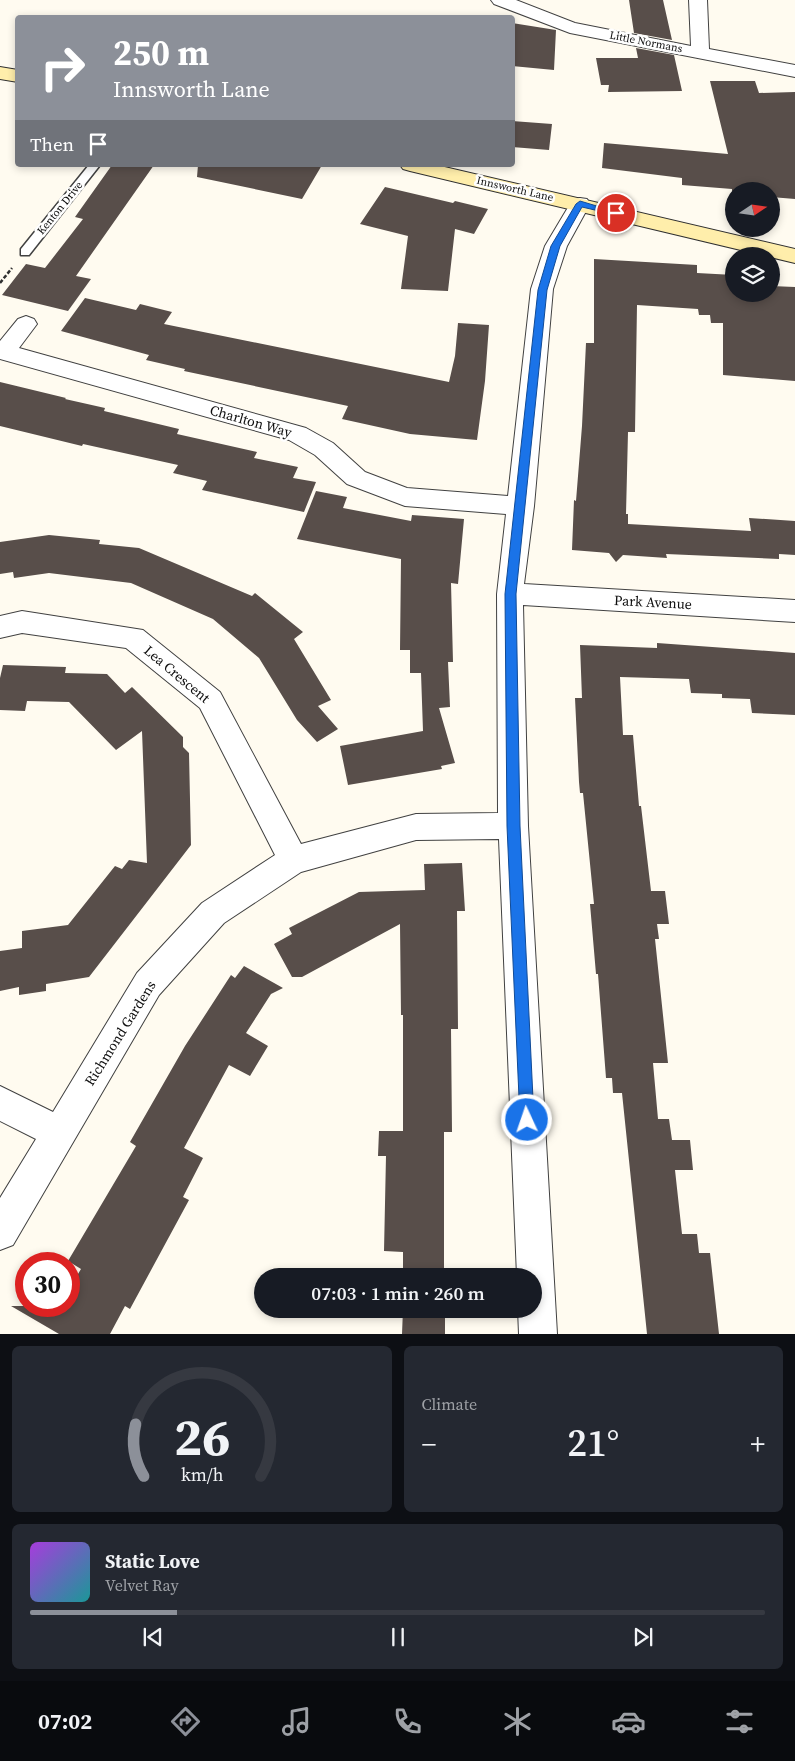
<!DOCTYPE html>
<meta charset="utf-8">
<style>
:root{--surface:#171b24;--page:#242831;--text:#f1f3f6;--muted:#9ea1a6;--line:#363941;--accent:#8c9099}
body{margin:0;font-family:"Source Serif 4",serif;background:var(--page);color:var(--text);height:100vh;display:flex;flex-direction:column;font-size:19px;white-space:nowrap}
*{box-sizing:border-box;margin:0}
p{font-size:16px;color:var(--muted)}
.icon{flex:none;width:28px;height:28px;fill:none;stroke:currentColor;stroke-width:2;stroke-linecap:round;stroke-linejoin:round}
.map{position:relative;height:1334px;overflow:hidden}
.details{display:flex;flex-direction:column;gap:12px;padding:12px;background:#0d0f14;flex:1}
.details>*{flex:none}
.guide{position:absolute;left:15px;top:15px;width:500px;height:152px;border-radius:5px;box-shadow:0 2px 8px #0003;background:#8c9099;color:#fff;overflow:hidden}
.needle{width:32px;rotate:77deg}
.buttons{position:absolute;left:725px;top:182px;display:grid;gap:10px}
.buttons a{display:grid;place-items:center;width:55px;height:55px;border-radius:50%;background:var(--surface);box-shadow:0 2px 8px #0003;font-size:25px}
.speed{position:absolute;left:15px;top:1252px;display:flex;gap:10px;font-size:25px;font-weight:700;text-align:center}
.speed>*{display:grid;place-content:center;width:65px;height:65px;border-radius:50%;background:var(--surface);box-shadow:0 2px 8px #0003;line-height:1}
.speed .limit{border:8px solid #d22;background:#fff;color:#111}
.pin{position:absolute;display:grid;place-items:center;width:42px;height:42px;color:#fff;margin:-21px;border:2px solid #fff;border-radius:50%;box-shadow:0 1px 5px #0007}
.me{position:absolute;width:55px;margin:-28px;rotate:357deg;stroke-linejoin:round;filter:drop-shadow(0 0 4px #0008)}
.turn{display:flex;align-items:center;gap:18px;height:105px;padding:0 15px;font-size:22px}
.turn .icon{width:65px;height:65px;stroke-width:2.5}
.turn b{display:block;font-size:35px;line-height:42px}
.then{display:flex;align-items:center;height:48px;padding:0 15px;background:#0003;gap:10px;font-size:19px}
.big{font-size:38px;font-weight:600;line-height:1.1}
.details .card{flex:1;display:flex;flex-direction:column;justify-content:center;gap:8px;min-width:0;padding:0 18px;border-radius:8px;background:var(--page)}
.details .dial{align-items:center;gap:0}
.dial svg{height:130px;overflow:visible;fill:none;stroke:var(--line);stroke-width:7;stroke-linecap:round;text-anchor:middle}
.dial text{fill:var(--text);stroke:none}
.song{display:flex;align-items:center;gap:15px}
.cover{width:60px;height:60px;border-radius:8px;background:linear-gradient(135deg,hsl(280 70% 55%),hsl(180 70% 35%))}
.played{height:5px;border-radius:2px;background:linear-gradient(90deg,var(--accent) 20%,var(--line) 20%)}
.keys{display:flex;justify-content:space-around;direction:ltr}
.heat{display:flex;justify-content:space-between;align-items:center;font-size:28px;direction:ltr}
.details .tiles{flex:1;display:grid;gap:12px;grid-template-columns:1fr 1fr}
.card:last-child{grid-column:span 2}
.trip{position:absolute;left:254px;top:1268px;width:288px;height:50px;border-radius:25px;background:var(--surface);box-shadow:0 2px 8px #0003;font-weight:600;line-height:50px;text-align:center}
.tab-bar{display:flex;height:80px;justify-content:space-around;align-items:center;background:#090b0e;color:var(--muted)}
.tab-bar .icon{width:35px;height:35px}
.tab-bar .selected{color:var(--accent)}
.tab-bar b{font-size:22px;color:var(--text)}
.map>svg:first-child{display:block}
.building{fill:#584e4a}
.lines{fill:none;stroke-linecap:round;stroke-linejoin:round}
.lane-casing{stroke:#414141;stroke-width:3}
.street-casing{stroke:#414141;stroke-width:2}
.secondary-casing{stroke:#303030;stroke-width:2}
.path{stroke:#303030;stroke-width:2.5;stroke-dasharray:4 2;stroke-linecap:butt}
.lane{fill:#fff;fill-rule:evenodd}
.street{fill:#fff;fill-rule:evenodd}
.secondary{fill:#ffeeab;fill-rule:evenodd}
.route{fill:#1a73e8;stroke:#114b97}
.labels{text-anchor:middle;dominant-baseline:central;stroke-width:5;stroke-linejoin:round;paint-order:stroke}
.far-street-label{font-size:11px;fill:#0e0e0e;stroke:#fff}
.street-label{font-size:14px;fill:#0e0e0e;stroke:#fff}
</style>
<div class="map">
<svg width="795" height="1334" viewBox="0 0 795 1334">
<rect width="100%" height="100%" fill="#fffbf0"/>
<!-- building -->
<path class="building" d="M629 0H663L672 40 634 33Z
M512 23 556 30 554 70 512 66Z
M636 48 674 55 682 91 608 92 609 85H601L596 58H638Z
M710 81H755L759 93 795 92V199L771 197V191H734L732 194V189L682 185V178L602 168 604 143 728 154Z
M512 121 552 124 549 150 512 147Z
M112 165H154L76 276 91 279 68 311 2 295 26 264 45 268 83 219 75 217Z
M198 165H322L302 199 197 177Z
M385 187 453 203 455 201 488 209 474 234 455 229 448 291 401 289 408 236 360 224Z
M594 259 697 265V273L734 275V294H771V286L795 287V381L723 375V323H711L710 315H699L698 309 637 305 635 432H628L626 514H628V524L751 531 749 518 795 521V555L779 554V559L666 554 667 558 623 555 616 562 609 553 572 550 574 500 576 501 582 426 586 343H594Z
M85 298 136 310 140 304 172 312 164 324 449 382 455 356 458 323 489 325 485 381 477 440 410 434 342 419 348 406 184 371 185 369 146 360 149 355 61 331Z
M0 382 66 398 65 399 105 408 104 411 179 429 177 434 257 452 254 458 298 467 293 478 316 482 304 512 202 490 207 481 173 473 178 465 83 444 82 446 0 426Z
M316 491 347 497 343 508 411 521 412 515 464 519 458 584 451 583 453 662H448L450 707 439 708 455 763 441 766 442 769 348 785 340 746 423 731 421 673H410V650H400L401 559 297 539Z
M49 535 100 540 99 544 139 548 252 596 255 593 303 632 294 639 331 700 318 706 338 729 317 742 297 720 259 658 213 619 131 583 49 573 14 578 13 572 0 574V542Z
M657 643 795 653V715L752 713 750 699 722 698V694L691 693 689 679 620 677 623 735H633L639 806H641L651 891H665L669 924H657L659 939H655L668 1063H653L658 1119H669L672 1140H690L693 1170H675L682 1234H697L699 1253H710L719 1334H647L622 1093H613L612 1078H606L598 974H596L590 904H594L583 793H580L579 782 575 698H582L580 645 657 648Z
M3 665 66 667 65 673 107 674 125 693 132 687 183 737V747L189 753 191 845 89 977 46 984V991L19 995V987L0 991V951L22 948V931L68 925 115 866 122 869 129 860 147 863 142 731 116 750 69 702 27 701 25 711 0 710V678Z
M462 863 465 911H457L458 1029H451L452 1132H444V1276H403V1252L384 1251 386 1156H378L379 1131H403V1015H401L400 924 302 977H292L274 944 292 934 289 928 359 892 425 890 424 864Z
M244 966 283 988 271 994 246 1033 268 1046 250 1076 229 1065 184 1148 203 1158 183 1197 189 1200 130 1309 125 1306 110 1334H59L11 1306H69V1289L81 1269 68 1261 136 1146 130 1142 185 1046 231 975 235 978Z
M403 1309H445V1334H402Z"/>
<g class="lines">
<!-- lane casing -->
<g class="lane-casing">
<path id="lane" d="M89 165H100L29 255H21V249Z"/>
</g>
<!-- street casing -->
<g class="street-casing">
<path id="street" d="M491 0H516L575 23 691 46 689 0H707L709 49 795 65V77L570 33 494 4Z
M580 198 587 199 590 204 567 246 553 289 534 506 524 584 795 600V622L523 605 528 826 557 1334H519L518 1309H532V1276H517L499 839 416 840 301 872 224 923 159 995 13 1245 0 1250V1198L36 1139 0 1121V1086L53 1112 137 973 202 903 275 855 200 708 126 648 22 633 0 638V616L22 611 143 630 220 692 301 844 416 814 498 813 497 594 506 514 405 506 347 484 315 455 289 440 0 359V341L18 319 26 316 34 319 37 324 19 348 306 428 333 443 365 472 407 488 508 496 531 289 545 246 573 199Z"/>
</g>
<!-- secondary casing -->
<g class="secondary-casing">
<path id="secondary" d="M0 67 18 70V82L0 79Z
M400 165H436L795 249V263L410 171 403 169Z"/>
</g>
<!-- path -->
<path class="path" d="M0 283 12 268"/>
<!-- lane -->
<use href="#lane" class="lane"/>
<!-- street -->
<use href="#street" class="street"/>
<!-- secondary -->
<use href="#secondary" class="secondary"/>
</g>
<!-- route -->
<path class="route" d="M580 201 620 213 616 215 582 207 560 246 547 290 516 594 520 826 534 1120 532 1125 527 1127 522 1125 520 1120 507 826 505 594 538 290 551 246 576 204Z"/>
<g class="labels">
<!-- far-street labels -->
<g class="far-street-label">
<text transform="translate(646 42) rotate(11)">Little Normans</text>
<text transform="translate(515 189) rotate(13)">Innsworth Lane</text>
<text transform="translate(60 208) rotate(-51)">Kenton Drive</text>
</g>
<!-- street labels -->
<g class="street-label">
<text transform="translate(251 421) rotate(16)">Charlton Way</text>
<text transform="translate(653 602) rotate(3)">Park Avenue</text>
<text transform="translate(177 674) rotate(40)">Lea Crescent</text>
<text transform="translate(120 1033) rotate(-58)">Richmond Gardens</text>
</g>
</g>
</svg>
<div class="buttons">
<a><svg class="needle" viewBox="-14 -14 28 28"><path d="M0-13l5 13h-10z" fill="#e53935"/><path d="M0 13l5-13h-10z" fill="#9ea1a6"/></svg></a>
<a><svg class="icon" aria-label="layers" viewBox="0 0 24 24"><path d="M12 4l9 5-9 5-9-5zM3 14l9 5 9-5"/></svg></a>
</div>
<div class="speed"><div class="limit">30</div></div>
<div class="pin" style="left:616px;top:213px;background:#d93025"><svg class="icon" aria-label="arrive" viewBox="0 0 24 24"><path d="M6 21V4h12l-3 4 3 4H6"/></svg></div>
<svg class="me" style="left:527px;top:1120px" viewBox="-20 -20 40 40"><circle r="17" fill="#1a73e8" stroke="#fff" stroke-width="3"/><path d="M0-11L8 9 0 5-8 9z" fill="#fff"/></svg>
<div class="trip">07:03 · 1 min · 260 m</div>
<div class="guide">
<div class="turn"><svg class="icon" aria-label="right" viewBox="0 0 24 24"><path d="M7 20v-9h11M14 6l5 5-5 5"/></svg><div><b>250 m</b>Innsworth Lane</div></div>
<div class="then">Then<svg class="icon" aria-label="arrive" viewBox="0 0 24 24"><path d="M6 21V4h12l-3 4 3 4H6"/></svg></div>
</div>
</div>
<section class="details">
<div class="tiles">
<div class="card dial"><svg viewBox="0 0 100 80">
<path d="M14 69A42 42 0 1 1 86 69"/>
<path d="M14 69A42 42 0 0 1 9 37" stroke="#8c9099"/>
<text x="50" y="56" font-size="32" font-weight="700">26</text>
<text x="50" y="72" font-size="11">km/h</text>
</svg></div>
<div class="card"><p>Climate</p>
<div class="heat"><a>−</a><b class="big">21°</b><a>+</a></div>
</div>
<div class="card">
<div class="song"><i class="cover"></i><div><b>Static Love</b><p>Velvet Ray</p></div></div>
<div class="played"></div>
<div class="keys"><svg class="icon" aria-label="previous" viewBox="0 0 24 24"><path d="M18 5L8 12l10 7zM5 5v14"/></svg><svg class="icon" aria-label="pause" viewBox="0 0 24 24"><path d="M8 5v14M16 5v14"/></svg><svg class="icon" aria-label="next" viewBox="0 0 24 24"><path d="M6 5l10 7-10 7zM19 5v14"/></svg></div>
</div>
</div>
</section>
<nav class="tab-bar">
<b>07:02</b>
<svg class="icon selected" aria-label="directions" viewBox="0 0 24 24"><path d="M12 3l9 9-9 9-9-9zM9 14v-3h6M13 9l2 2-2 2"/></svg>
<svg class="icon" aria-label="music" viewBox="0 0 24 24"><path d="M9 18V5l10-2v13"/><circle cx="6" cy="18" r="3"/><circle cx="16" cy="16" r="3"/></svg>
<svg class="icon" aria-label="phone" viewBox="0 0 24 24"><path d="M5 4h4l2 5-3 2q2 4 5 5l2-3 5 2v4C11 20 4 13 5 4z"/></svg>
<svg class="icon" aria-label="climate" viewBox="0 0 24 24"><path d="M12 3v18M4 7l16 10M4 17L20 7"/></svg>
<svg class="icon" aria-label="car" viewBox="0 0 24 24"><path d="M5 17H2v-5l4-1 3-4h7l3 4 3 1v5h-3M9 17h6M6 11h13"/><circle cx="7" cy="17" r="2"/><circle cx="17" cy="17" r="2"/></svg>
<svg class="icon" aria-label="filters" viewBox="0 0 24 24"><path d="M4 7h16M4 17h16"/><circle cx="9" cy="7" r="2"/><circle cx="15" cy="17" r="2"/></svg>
</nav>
